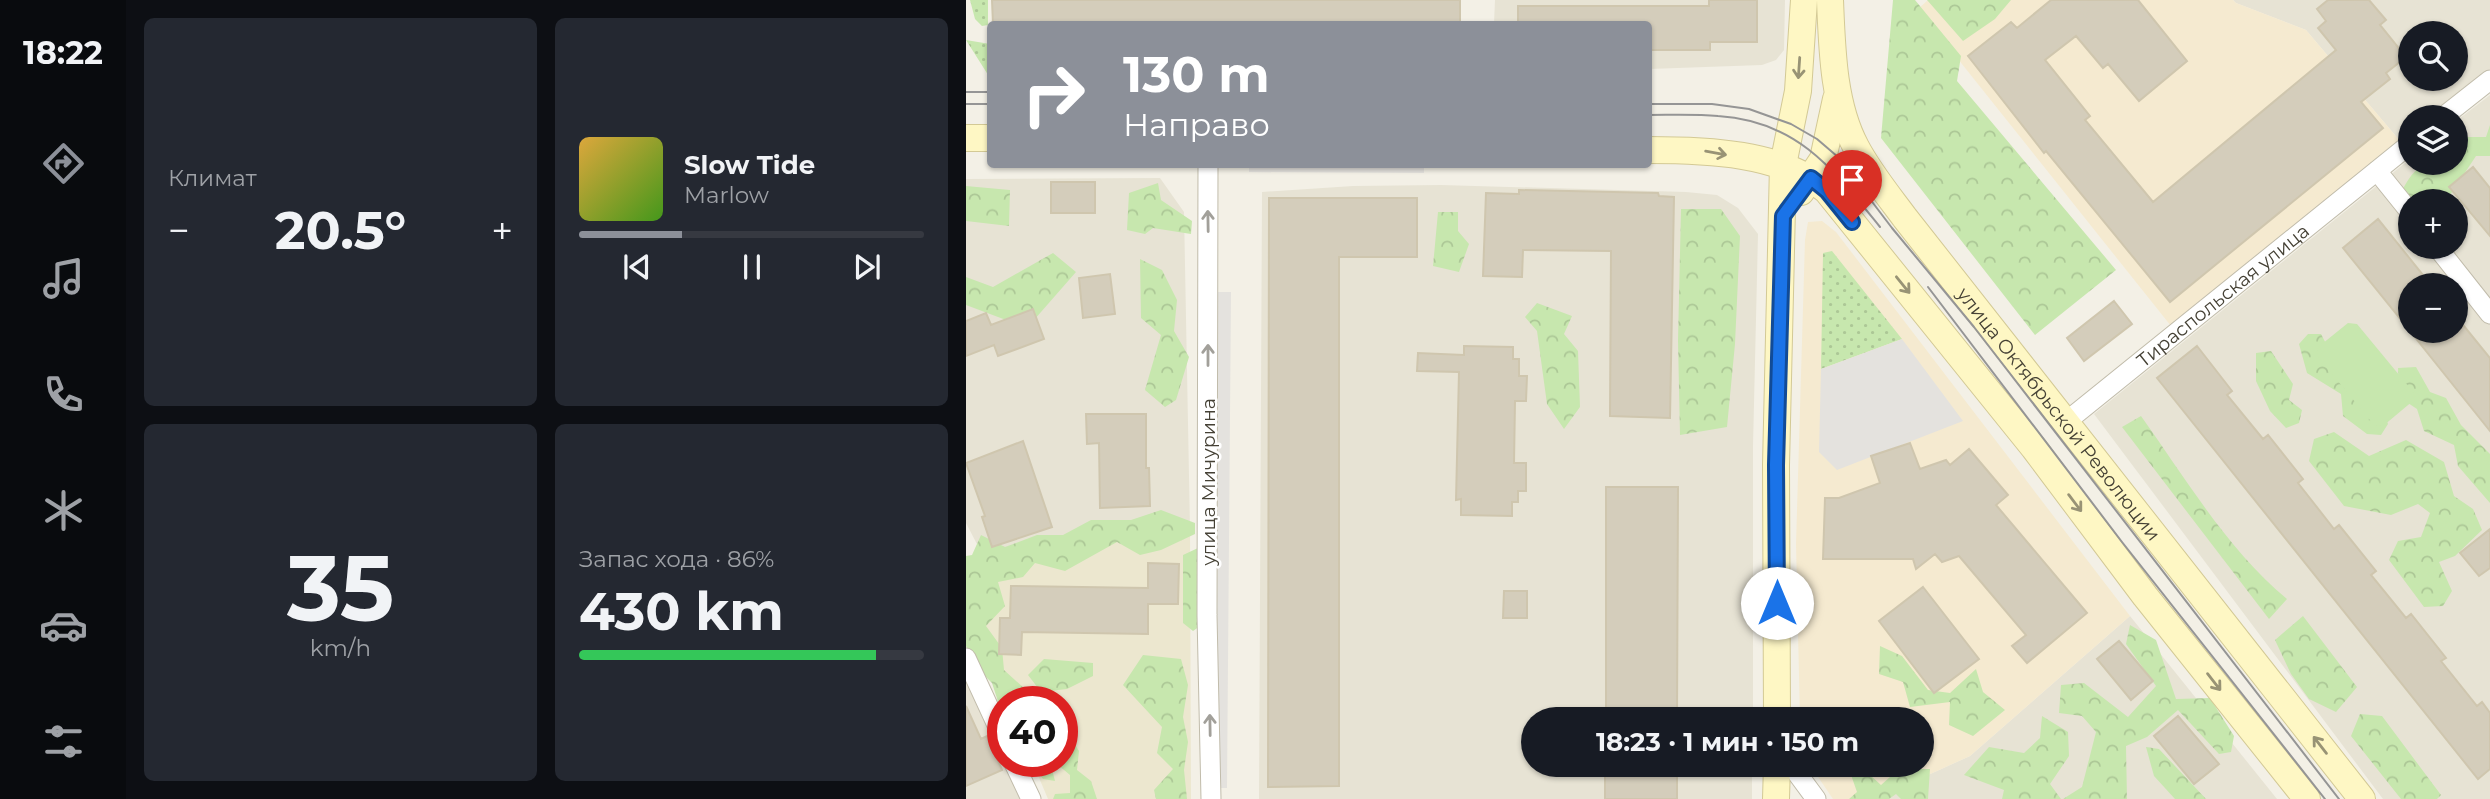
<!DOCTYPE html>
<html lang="ru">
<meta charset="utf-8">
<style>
:root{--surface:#171b24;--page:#242831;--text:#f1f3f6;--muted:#9ea1a6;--line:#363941;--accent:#8c9099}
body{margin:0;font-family:Montserrat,sans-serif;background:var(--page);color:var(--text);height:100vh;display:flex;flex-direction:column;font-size:26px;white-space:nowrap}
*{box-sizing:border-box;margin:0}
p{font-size:23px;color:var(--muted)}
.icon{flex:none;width:38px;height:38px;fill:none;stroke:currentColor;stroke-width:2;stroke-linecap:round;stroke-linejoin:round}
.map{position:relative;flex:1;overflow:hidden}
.drawer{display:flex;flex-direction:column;gap:18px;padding:18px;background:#0d0f14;width:840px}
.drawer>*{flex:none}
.banner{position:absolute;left:21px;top:21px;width:665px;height:147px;border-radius:7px;box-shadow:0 2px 5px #0004;background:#8c9099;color:#fff;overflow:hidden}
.fabs{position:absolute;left:1432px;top:21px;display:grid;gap:14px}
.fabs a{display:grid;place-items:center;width:70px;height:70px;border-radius:50%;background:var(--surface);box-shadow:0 2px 5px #0004;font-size:35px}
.speed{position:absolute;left:21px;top:686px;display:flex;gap:14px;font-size:35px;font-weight:700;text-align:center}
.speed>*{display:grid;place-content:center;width:91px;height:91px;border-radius:50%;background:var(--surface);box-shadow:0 2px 5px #0004;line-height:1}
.speed .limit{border:10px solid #d22;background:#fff;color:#111}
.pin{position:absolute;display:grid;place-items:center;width:60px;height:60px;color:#fff;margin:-72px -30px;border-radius:50% 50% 50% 0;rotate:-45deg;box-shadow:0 0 7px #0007}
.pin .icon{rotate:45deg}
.me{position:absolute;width:77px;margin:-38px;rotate:0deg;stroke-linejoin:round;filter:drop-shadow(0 0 5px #0008)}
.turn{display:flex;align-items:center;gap:24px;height:147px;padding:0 21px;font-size:32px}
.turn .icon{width:91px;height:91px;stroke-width:2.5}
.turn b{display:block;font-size:49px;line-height:60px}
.big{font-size:52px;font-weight:700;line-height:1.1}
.drawer .widget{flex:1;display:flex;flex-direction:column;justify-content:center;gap:10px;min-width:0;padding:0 24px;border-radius:10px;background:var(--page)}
.drawer .dial{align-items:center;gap:0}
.dial b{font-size:91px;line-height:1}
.song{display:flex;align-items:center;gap:21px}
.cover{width:84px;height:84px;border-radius:10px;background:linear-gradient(135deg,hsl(40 70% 55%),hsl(100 70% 35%))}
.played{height:7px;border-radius:4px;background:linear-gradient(90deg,var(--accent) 30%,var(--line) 30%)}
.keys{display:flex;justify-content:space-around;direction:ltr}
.heat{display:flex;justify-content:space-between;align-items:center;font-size:38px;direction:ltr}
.charge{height:10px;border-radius:5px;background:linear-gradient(90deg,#34c759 86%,var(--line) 0)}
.drawer .tiles{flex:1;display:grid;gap:18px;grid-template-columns:repeat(2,1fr)}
.trip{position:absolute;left:555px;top:707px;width:413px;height:70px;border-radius:35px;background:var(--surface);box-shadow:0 2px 5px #0004;font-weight:700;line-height:70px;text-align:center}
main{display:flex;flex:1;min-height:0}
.tabs{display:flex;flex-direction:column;width:126px;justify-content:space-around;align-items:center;background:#090b0e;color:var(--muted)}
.tabs .icon{width:49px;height:49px}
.tabs .current{color:var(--accent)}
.tabs b{font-size:32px;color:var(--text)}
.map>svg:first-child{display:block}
.residential{fill:#e7e3d4;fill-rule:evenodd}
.commercial{fill:#f5ead0}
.education{fill:#ece7cf}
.grass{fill:url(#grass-dots)}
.forest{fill:url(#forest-crowns)}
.garden{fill:#c7e7ae}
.parking{fill:#e4e2de}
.building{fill:#d4cdbb;stroke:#cfc6ae;stroke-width:2}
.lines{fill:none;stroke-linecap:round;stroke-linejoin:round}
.street-casing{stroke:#c1bcab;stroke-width:21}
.secondary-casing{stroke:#d3c995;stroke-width:28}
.street{stroke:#fff;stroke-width:19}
.secondary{stroke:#fef7c4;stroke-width:26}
.tram{stroke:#959595;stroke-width:2}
.oneway{stroke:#989375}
.oneway2{stroke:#a2a09a}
.route-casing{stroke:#114b97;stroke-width:18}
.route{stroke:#1a73e8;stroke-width:12}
.labels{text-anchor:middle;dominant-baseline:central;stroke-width:5;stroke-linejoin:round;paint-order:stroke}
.street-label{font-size:19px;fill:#454135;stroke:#fff}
</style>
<main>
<nav class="tabs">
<b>18:22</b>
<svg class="icon current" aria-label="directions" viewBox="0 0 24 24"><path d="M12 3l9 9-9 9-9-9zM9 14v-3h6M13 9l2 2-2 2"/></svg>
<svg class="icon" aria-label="music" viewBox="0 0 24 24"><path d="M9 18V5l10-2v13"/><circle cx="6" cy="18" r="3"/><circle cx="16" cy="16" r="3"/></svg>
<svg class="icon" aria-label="phone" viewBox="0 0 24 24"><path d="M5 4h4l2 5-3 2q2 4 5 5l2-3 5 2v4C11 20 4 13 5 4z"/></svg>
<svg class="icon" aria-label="climate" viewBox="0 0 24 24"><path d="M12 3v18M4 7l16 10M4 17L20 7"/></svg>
<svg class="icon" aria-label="car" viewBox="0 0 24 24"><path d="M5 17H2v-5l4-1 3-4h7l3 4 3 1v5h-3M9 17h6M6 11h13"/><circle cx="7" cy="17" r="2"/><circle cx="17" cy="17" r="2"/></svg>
<svg class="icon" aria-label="filters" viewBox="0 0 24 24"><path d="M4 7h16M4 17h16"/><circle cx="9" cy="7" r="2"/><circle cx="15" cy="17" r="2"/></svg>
</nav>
<section class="drawer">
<div class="tiles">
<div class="widget"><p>Климат</p>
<div class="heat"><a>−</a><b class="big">20.5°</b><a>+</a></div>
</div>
<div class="widget">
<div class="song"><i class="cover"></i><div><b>Slow Tide</b><p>Marlow</p></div></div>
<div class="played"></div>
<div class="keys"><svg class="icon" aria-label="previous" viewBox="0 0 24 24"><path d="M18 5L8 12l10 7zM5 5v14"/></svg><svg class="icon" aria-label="pause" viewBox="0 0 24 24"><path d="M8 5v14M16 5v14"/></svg><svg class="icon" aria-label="next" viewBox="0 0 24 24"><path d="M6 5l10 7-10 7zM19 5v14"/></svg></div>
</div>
<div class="widget dial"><b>35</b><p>km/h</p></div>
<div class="widget"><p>Запас хода · 86%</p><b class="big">430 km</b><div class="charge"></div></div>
</div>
</section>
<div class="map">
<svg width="1524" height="799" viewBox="0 0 1524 799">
<defs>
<pattern id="grass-dots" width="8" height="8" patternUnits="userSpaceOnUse" patternTransform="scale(1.75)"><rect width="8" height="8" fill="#c7e7ae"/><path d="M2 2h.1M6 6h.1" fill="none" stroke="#acc796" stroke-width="1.8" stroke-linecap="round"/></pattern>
<pattern id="forest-crowns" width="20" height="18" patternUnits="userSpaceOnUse" patternTransform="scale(1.75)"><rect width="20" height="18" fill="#c7e7ae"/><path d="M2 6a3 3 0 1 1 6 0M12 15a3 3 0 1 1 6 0" fill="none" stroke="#acc796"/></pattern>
</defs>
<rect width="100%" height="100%" fill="#f3f0e6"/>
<!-- residential -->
<path class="residential" d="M529 0H819L818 50 810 60 796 65 683 69 682 24H528Z
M1267 0H1524V69L1463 117H1444V133L1434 141 1340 30 1270 3ZM1444 33H1489V79H1444Z
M1524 95V799H1417L1128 414 1444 159V163H1489V122ZM1444 201H1489V247H1444ZM1444 285H1489V331H1444Z
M194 178 218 212 224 529 25 571 0 523V179Z
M475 185 720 192 751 195 772 208 792 234 787 446V719H567V765H786V799H293L296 192 387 186Z
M1164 616 1311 799H909L1004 756Z
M0 680 37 761 55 799H0Z"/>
<!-- commercial -->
<path class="commercial" d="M962 0H1267L1270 3 1340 30 1434 141 1205 326 952 9Z
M856 221 870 232 1164 616 1004 756 909 799H867L844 765H956V719H834L830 544 839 240 842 222Z"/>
<!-- education -->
<path class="education" d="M224 529 225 799H82L66 761H96V702H41L0 581 115 534Z"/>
<!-- grass -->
<path class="grass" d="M4 0H22V25L16 26 9 19Z
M0 40 24 44V78Z
M866 251 936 339 855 369 857 253Z"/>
<!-- forest -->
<path class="forest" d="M927 0H949L995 56 991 81 1150 270 1069 335 915 138Z
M961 0H1045L1029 19 997 41Z
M1524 125V156H1510L1480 201H1445L1436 191C1450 163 1459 163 1489 163V137H1520Z
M192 183 195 200 226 221 225 234 187 228 179 234 161 230 163 193Z
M0 186 44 190 43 226 0 221Z
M715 209H755L774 236 769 344 761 427 714 435 712 341Z
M472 212H492V231L503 244 493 272 467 266Z
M87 253 110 272 61 328 0 305V277L27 287Z
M174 259 196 270 211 300 208 331 223 357 210 400 199 407 179 390 195 335 175 318Z
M571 303 606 316 598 334 612 351 614 407 598 429 581 404 571 331 559 317Z
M1342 334H1355L1369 361 1409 390 1422 424 1415 435 1401 434 1377 416 1375 394 1341 373 1333 344Z
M1305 351 1327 384 1323 400 1336 410 1333 423 1320 428 1304 411 1290 381V353Z
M1450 367 1464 392 1480 398 1495 425 1524 454V503L1492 466 1488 445 1458 431 1451 409 1433 397 1432 368Z
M1175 416C1220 479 1261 549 1321 599L1303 619 1156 427Z
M1368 432 1403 456 1440 440 1478 462 1488 496 1507 509 1516 530 1489 556 1473 562 1486 591 1477 606 1458 607 1423 560 1432 541 1455 537 1464 513 1452 504 1425 515 1378 506 1343 461 1348 439Z
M195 510 229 523V534L195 550 174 555 151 542 99 571 69 563 57 577 32 582 39 606 20 626 36 648 38 670 59 689 61 702H37V717L26 683 11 668 0 646V556L6 555 15 535 39 547 71 535H97L125 520H165Z
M232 548 240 622 227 631 217 623V555Z
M1337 616 1391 687 1370 712 1343 699 1325 674 1309 640Z
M1164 625 1190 640 1210 699 1244 698 1268 736 1265 752 1253 754 1212 710 1181 737 1160 746 1161 799H1097L1116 787 1130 732 1116 716 1093 713 1095 685 1118 683 1162 717 1190 686 1160 644Z
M914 646 936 656 962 690 984 693 1010 669 1017 692 1039 710 1007 736 983 725 984 702 944 707 937 682 913 674Z
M177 655 215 659 222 685 217 717 222 742 218 770 221 799H190L188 790 207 769 191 753 196 727 157 685Z
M78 659 127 663V676L101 689 75 692 62 675Z
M1394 714 1416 716 1475 795 1471 799H1435L1385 736Z
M1076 716 1102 732 1103 756 1084 784 1095 799H1036L1038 790 998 775 1023 747 1058 753 1074 738Z
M101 732 113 751 111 770 125 781 131 799H87L89 794 104 793V775L92 765V761H96V733Z
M1180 747 1193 749 1240 799H1209L1188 776Z
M64 761H84L89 781 77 779Z
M893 765 915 785 933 769H964L962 799H935L930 794 923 799H883L891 792 885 775Z"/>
<!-- garden -->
<path class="garden" d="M1382 323 1391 324 1448 393V400L1417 426 1408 425 1352 357 1351 348Z"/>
<!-- parking -->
<path class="parking" d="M283 164 458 165V173L283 172Z
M246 292H265L261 788H247Z
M936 339 997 421 871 470 853 452 855 369Z"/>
<!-- building -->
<path class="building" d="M26 0H494V24H27Z
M743 0H791V42H744V50H682V24H552V6H743Z
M1085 0H1172L1221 61 1173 101 1142 64 1137 68 1110 36 1079 60 1124 116 1119 120 1187 202 1370 50 1352 28 1360 21 1351 9 1362 0H1403L1420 20 1414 25 1440 57 1420 73 1424 79 1395 102 1417 128 1204 302 1080 151 1078 153 1002 56 1045 22 1051 28Z
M1507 167 1524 188V236L1483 187Z
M85 182H129V213H85Z
M553 190 692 193 693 196 708 197 704 418 644 416 645 251 557 250 556 277 517 276 520 193 553 194Z
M303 198H451V257H373V786L302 787Z
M1412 219 1465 285H1444V331L1377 248Z
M144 274 149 314 117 318 113 278Z
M1148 301 1166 324 1118 361 1101 338Z
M67 309 78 339 32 356 28 345 0 356V321L20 313 25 325Z
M1489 315 1524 358V431L1444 331H1489Z
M498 346 547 347V359H553V376H561L560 401H549L548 463H560V491H552V502H546V516L495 515V499L490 500 493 372 451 371 452 353 498 355Z
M1231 346 1266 391 1261 395 1297 439 1302 435 1337 479 1332 483 1368 529 1373 525 1410 571 1405 575 1440 618 1445 614 1480 658 1475 661 1511 706 1516 702 1524 713V769L1512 779 1191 378Z
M120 414H180V468H183L184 506 134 508 133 443 121 444Z
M57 441 86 527 26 547 16 517 19 516 0 463Z
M944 443 954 469 980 460 984 465 1003 449 1042 495 1030 505 1121 613 1061 663 1046 646 1060 635 993 556 976 562 969 554 950 569 947 559H857L859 498H873L914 483 905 456Z
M640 487H712L711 719H640Z
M1524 529V568L1513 576 1494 553Z
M182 563 213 564 212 604H182V634L56 632 55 655 33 654 34 618H44L45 586 182 588Z
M957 587 1013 659 968 693 913 621Z
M538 591H561V618H537Z
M1153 641 1187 681 1165 700 1131 659Z
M0 706 15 739 21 736 36 770 0 786Z
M1212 716 1253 764 1228 784 1188 736Z
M639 765H711V799H639Z"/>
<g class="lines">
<!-- street casing -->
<g class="street-casing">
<g id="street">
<path d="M1477 117 1524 80"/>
<path d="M242 164 241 615 245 799"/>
<path d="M1411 171 1444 212"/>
<path d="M1471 247 1524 314"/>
<path id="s1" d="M1101 421 1444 144"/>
<path d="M0 658 37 738"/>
<path d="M47 761 65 799"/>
<path d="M825 765 850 799"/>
</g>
</g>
<!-- secondary casing -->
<g class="secondary-casing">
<g id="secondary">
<path id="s2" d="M864 0C866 48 867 104 890 147 903 172 922 195 939 218L1396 799"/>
<path d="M0 138H24"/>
<path d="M682 150C739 150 816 152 861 191L1068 448 1179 596 1341 799"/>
<path d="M835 192 857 159 870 99"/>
<path d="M811 719 810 465 817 165 832 91 838 0"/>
<path d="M810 799 811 765"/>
</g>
</g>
<!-- street -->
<use href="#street" class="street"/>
<!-- secondary -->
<use href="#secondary" class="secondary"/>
<!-- tram -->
<path class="tram" d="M0 92H24
M0 104H24
M682 104H746L783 109 825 124 851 139 872 157 926 228 1008 327 1373 799
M682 115C706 115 729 114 752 116 832 121 868 170 914 227
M962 287 1156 542 1359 799"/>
</g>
<!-- one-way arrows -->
<defs><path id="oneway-shaft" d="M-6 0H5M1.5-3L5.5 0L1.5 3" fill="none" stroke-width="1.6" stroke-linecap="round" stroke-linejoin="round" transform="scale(1.75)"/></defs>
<g class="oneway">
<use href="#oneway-shaft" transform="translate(833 68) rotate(94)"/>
<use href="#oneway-shaft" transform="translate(750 153) rotate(10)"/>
<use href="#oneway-shaft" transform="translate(937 285) rotate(51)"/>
<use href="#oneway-shaft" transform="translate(1109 503) rotate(53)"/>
<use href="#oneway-shaft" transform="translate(1248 682) rotate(52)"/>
<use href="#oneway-shaft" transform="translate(1354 745) rotate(-128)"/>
</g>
<g class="oneway2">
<use href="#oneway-shaft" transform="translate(242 221) rotate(-91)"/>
<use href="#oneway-shaft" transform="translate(242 355) rotate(-90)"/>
<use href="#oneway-shaft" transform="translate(244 725) rotate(-91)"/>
</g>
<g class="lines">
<!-- route casing -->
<g class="route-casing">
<path id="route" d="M811 603 810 465 817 216 845 178 861 191 886 222"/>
</g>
<!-- route -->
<use href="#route" class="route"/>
</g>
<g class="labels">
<!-- street labels -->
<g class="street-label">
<text stroke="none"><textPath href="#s1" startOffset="200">Тираспольская улица</textPath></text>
<text stroke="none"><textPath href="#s2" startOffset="486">улица Октябрьской Революции</textPath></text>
<text transform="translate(242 482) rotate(-90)">улица Мичурина</text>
</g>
</g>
</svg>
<div class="fabs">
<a><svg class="icon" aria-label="search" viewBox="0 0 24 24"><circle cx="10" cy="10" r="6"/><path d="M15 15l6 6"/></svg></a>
<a><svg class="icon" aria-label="layers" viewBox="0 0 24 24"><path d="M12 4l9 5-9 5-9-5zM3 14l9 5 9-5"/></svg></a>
<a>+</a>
<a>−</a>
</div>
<div class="speed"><div class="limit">40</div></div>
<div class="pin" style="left:886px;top:222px;background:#d93025"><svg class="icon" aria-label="arrive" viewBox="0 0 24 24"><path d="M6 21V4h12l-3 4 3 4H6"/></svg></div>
<svg class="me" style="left:811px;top:603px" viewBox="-20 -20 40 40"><circle r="19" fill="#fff"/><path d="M0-13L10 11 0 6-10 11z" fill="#1a73e8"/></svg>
<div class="trip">18:23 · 1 мин · 150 m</div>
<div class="banner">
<div class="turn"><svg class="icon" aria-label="right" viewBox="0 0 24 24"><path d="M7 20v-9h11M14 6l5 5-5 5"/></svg><div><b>130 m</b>Направо</div></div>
</div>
</div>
</main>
